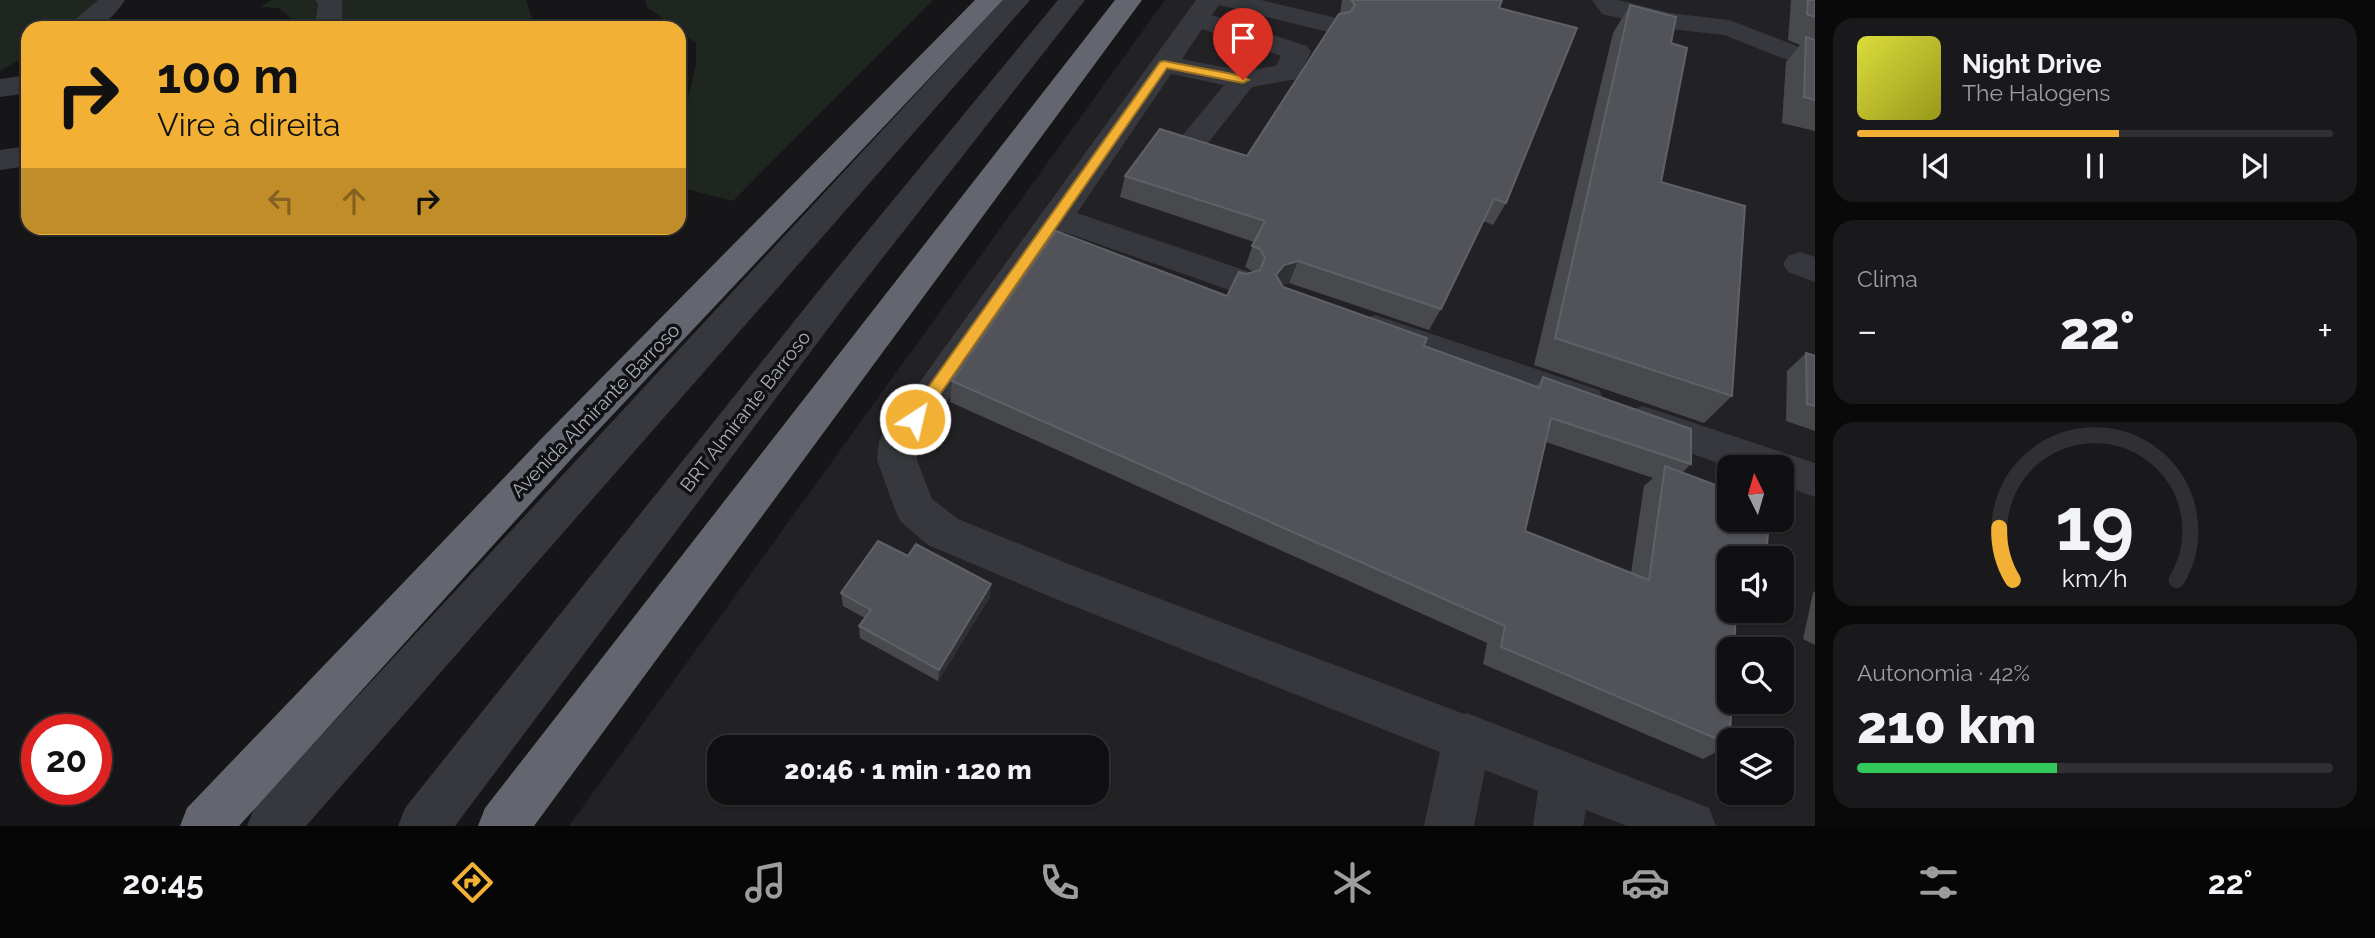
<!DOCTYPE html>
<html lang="pt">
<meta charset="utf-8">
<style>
:root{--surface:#101012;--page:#19191b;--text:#f1f3f6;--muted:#9c9d9f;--line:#303032;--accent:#f2b134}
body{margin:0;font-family:Raleway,sans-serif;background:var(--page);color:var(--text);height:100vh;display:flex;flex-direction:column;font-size:26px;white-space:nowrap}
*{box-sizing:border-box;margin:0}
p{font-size:23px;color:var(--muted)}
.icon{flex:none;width:38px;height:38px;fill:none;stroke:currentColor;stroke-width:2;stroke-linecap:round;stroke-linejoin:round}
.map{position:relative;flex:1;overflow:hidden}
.details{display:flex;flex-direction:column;gap:18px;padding:18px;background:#09090a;width:560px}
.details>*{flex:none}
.banner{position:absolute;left:21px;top:21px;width:665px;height:214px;border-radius:21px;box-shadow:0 2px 5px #0004,0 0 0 2px var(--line);background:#f2b134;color:#111;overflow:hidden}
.needle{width:46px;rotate:355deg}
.controls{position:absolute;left:1717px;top:455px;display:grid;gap:14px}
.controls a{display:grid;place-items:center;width:77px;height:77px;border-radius:14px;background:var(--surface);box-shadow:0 2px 5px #0004,0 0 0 2px var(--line);font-size:35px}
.speed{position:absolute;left:21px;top:714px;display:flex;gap:14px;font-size:35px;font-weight:700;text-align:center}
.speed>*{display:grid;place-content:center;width:91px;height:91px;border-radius:50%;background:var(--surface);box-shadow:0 2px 5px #0004,0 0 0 2px var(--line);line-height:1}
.speed .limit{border:10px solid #d22;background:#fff;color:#111}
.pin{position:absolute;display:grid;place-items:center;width:60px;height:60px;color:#fff;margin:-72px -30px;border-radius:50% 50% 50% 0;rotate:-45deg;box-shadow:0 0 7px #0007}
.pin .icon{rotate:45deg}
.me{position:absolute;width:77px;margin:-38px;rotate:35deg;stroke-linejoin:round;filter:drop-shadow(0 0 5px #0008)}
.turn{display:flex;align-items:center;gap:24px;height:147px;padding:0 21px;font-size:32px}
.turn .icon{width:91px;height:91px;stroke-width:2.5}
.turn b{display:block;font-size:49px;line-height:60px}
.lanes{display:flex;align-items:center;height:66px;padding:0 21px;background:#0003;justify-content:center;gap:35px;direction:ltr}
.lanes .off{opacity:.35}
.big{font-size:52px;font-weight:800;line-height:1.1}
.details .tile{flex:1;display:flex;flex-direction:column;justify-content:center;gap:10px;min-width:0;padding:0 24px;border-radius:21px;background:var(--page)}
.details .dial{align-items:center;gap:0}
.dial svg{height:182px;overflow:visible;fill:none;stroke:var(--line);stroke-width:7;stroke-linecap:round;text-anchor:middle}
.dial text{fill:var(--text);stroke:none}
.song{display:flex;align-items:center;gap:21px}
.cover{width:84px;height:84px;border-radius:10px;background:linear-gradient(135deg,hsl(60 70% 55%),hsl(60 70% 35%))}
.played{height:7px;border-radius:4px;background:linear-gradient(90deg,var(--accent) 55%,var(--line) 55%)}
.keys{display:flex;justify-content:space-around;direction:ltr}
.heat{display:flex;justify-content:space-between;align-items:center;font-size:38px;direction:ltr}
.charge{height:10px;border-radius:5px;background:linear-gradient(90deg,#34c759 42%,var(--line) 0)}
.trip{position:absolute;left:707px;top:735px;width:402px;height:70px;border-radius:21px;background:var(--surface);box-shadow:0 2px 5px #0004,0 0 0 2px var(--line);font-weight:800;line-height:70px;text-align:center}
.tabs{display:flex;height:112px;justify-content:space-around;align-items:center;background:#060607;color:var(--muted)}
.tabs .icon{width:49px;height:49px}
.tabs .selected{color:var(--accent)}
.tabs b{font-size:32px;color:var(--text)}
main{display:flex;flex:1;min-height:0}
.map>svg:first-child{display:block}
.built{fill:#222225;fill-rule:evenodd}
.green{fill:#1e261f}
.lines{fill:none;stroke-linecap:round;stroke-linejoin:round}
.minor{fill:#37383d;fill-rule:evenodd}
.highway{fill:#63666e;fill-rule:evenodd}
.wall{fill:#47494d;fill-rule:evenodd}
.shaded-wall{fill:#2f3033}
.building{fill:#525359;stroke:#5f6168;stroke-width:2}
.route{fill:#f2b134;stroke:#9d7322;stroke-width:2}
.labels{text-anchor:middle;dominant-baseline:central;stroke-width:7;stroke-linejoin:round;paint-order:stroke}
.street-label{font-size:19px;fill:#a8adb8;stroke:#111113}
</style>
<main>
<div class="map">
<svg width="1815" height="826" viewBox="0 0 1815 826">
<rect width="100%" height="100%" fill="#161618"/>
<!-- built -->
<path class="built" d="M1165 0H1815V826H569ZM1729 467H1782V520H1729ZM1729 558H1782V611H1729ZM1729 649H1782V702H1729ZM1729 740H1782V793H1729ZM719 747H1097V793H719Z"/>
<!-- green -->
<path class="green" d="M0 0H98L68 28H28V55L0 71Z
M271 0H526L533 22 509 21 449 28H304L278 8 260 7Z
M645 0H933L733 201 679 187V101L688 97 696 65V43L647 7Z"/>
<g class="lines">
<!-- minor -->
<path class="minor" d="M98 0H125C106 28 96 28 65 28Z
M315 0H342V22L338 28H310L316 20 318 4Z
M1003 0H1030L306 826H247L254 808Z
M1058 0H1085L848 302 455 826H398L405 808 824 284Z
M1196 0H1261L1341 19 1345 25 1341 31 1332 33 1219 5 1212 15 1307 46 1311 52 1297 79 1252 87 1208 143 1197 145 1186 143 1182 136 1224 85 1171 74 1077 213 1250 272 1255 281 1250 290 1238 293 1064 232 918 444 917 460 932 499 958 519 1081 569 1464 714 1467 713 1709 808 1716 826H1627L1586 810 1583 826H1533L1538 791 1485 770 1474 826H1424L1440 752 1051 597 928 545 901 522 895 510 877 460 879 441 885 430ZM1202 29 1281 56 1276 66 1243 71 1182 59Z
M1592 0H1618L1670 13 1729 20 1815 53V71L1724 35 1670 29 1602 14Z
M496 20H591L601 22 604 28H483L486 22Z
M28 75V93L0 97V79Z
M28 146V166L0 170V150Z
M1800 252 1815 257V282L1788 272 1783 264 1788 256Z
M1375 315 1599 390 1605 401 1599 412 1586 416 1362 337 1357 328 1362 319Z
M1643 406 1815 463V497L1782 485V467H1730L1629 432 1624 421 1629 410Z"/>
<!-- highway -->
<path class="highway" d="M975 0H1003L573 457 239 826H180L187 808 545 435Z
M1115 0H1142L534 826H478L485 808Z"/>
</g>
<!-- wall -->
<path class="wall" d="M1342 0H1502L1499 8 1506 203 1493 225 1483 221 1441 309 1429 330 1289 283 1281 285 1283 287 1424 346 1536 386 1543 377 1691 464 1682 473 1729 558V745L1703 759 1483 664 1487 643 950 402 952 381 1227 296 1247 274 1253 272 1245 267 1254 242 1120 197 1125 176 1247 156 1340 14ZM1546 442 1653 478 1644 486 1631 573 1525 531Z
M1791 0H1815V131L1782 123 1786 62 1800 45 1788 40Z
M1630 5 1661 182 1732 396 1704 423 1534 365 1613 33Z
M1806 353 1815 356V431L1786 421 1787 371Z
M1815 591V645L1803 639 1813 593Z
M841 593 990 597 938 681 860 638 859 626 865 618 843 606Z"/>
<!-- shaded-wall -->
<path class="shaded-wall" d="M1298 261 1289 283 1275 287 1276 275 1284 265Z
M991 584 990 597 938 681 939 670Z"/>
<!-- building -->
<path class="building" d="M1351 0H1502L1499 8 1577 28 1506 203 1494 199 1441 309 1298 261 1284 265 1276 275 1283 287 1427 338 1424 346 1540 388 1543 377 1691 429V464L1551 418 1525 531 1649 580 1665 466 1729 490V520H1769L1766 558H1729V611H1736L1734 649H1729V702H1732L1729 744 1501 647 1505 626 952 381 1056 231 1227 296 1239 272 1247 274 1260 270 1265 258 1260 249 1252 246 1265 221 1125 176 1160 129 1247 156 1339 14 1350 12 1355 5Z
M1808 0H1815V17L1807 14Z
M1630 5 1676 17 1671 43 1687 48 1661 182 1745 206 1732 396 1555 338Z
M1806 37 1815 40V100L1804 97Z
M1806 353 1815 356V406L1807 404Z
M878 541 908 556 916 544 991 584 939 670 859 626 871 610 841 593Z"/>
<!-- route -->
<path class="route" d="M1164 61 1243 76 1249 80 1243 83 1167 68 920 423H909L907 419 909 414 1160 62Z"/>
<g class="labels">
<!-- street labels -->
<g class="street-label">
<text transform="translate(595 410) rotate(-46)">Avenida Almirante Barroso</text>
<text transform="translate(745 411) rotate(-52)">BRT Almirante Barroso</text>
</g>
</g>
</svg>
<div class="controls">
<a><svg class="needle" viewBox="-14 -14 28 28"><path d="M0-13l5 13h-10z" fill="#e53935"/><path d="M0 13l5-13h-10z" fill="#9c9d9f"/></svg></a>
<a><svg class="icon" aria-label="sound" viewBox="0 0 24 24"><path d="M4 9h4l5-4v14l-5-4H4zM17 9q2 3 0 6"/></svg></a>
<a><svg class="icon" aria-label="search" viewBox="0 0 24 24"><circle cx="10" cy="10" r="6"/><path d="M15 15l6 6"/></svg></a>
<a><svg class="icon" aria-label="layers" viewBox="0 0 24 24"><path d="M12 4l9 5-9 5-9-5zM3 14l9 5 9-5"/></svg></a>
</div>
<div class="speed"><div class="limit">20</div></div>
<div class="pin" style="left:1243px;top:80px;background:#d93025"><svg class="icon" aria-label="arrive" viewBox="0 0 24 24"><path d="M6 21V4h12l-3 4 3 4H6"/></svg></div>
<svg class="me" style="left:915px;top:419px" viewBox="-20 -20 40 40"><circle r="17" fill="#f2b134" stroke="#fff" stroke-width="3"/><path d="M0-11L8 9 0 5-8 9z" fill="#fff"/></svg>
<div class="trip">20:46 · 1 min · 120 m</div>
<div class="banner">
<div class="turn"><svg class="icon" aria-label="right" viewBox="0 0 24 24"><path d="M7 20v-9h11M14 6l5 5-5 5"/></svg><div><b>100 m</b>Vire à direita</div></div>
<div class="lanes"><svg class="icon off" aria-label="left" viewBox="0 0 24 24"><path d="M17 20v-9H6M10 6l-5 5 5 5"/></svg><svg class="icon off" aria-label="ahead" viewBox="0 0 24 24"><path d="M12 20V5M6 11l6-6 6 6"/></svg><svg class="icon" aria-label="right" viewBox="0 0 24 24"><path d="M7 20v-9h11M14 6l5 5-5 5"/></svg></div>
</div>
</div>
<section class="details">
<div class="tile">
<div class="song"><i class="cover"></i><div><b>Night Drive</b><p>The Halogens</p></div></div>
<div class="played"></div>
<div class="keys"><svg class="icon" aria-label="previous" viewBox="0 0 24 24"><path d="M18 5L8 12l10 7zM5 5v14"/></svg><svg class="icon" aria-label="pause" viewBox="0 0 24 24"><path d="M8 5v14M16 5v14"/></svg><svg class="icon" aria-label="next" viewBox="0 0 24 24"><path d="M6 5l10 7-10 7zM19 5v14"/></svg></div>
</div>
<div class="tile"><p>Clima</p>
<div class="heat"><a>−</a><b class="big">22°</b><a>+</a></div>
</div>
<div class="tile dial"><svg viewBox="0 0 100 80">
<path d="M14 69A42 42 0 1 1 86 69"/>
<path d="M14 69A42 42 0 0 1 8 46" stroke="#f2b134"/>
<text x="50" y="56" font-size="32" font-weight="700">19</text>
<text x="50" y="72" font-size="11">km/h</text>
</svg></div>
<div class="tile"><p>Autonomia · 42%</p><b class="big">210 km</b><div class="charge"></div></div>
</section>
</main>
<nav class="tabs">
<b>20:45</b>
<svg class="icon selected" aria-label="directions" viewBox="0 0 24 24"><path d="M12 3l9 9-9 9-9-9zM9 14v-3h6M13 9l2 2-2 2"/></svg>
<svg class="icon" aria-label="music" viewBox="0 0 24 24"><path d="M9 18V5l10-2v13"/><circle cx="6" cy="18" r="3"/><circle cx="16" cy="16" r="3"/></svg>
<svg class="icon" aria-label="phone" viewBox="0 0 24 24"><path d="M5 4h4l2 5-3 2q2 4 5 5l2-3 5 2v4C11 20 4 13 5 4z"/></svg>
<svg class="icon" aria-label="climate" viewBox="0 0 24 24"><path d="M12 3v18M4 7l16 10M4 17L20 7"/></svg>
<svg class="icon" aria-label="car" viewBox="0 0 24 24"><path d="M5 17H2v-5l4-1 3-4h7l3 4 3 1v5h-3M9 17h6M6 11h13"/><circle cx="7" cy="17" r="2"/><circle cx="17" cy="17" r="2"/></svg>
<svg class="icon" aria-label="filters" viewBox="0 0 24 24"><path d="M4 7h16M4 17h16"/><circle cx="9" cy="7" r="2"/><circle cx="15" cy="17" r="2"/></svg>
<b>22°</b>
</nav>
